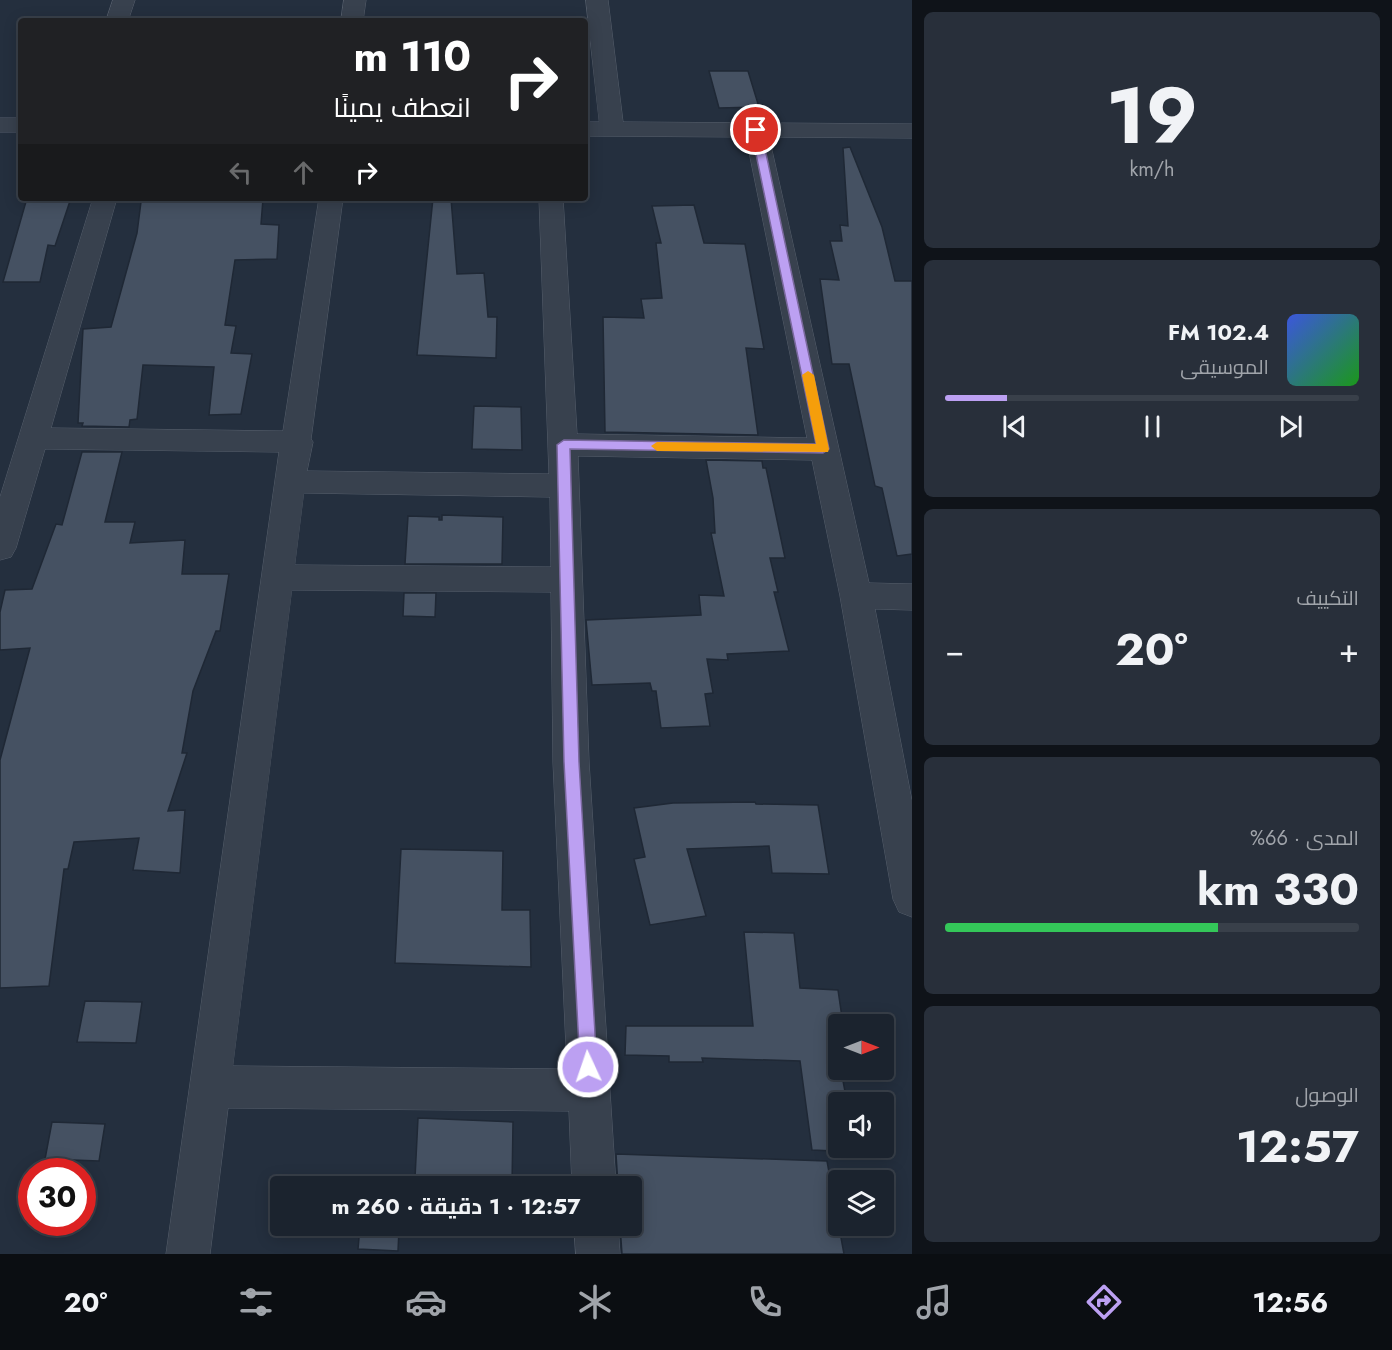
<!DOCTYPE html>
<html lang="ar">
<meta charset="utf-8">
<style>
:root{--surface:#1b232e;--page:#282f3a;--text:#f1f3f6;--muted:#a0a4aa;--line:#39404a;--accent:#bca0f2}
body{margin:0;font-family:Jost,Cairo,sans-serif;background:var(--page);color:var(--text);direction:rtl;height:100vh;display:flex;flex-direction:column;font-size:22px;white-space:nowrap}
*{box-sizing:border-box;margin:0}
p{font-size:20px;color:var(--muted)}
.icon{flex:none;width:33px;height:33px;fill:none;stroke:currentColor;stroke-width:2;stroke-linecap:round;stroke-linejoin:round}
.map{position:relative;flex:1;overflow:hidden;direction:ltr}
.side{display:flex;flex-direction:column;gap:12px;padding:12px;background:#0f1319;width:480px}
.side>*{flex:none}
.hud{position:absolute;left:18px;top:18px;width:570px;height:183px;border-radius:6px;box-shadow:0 3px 15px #0003,0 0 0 2px var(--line);direction:rtl;background:#202124;color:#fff;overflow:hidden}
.needle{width:39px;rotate:90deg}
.buttons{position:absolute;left:828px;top:1014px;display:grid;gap:12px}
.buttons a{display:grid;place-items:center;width:66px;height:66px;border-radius:6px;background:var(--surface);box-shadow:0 3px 15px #0003,0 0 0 2px var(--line);font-size:30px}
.speed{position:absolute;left:18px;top:1158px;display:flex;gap:12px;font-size:30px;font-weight:700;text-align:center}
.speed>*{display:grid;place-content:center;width:78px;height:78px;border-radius:50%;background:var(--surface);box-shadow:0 3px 15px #0003,0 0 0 2px var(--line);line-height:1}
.speed .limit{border:9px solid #d22;background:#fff;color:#111}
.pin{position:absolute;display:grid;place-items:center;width:51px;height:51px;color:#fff;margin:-26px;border:3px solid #fff;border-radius:50%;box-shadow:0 2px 6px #0007}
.me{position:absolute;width:66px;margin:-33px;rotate:357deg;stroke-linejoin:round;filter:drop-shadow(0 0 4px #0008)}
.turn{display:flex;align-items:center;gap:21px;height:126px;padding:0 18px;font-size:27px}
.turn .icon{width:78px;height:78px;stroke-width:2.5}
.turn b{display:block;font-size:42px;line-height:51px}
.lanes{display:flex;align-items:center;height:57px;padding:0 18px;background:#0003;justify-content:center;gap:30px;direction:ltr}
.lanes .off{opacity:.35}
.big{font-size:45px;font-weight:700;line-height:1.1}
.side .widget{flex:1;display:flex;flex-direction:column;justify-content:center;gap:9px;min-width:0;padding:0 21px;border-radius:9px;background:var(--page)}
.side .dial{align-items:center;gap:0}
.dial b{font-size:78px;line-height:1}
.song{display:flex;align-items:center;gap:18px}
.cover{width:72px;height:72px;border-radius:9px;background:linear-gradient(135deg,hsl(230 70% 55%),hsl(120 70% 35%))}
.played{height:6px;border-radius:3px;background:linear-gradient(90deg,var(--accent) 15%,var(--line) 15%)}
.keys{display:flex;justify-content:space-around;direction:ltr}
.heat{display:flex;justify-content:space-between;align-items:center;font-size:33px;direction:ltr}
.charge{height:9px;border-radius:4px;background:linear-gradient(90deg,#34c759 66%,var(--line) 0)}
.trip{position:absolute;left:270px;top:1176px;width:372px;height:60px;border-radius:6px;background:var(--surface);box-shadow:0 3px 15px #0003,0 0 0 2px var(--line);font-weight:700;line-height:60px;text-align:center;direction:rtl}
.tabs{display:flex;height:96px;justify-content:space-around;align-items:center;background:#0b0e12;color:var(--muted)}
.tabs .icon{width:42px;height:42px}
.tabs .active{color:var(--accent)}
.tabs b{font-size:27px;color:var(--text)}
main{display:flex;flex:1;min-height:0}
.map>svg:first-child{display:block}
.building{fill:#455162;stroke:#1f2835;stroke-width:1.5}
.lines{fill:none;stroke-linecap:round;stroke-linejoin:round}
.minor-casing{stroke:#565f6c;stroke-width:1}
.minor{fill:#38414e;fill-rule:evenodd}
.route{fill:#bca0f2;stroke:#7a689d;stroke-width:1.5}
.slow{fill:#f59e0b}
</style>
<main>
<section class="side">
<div class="widget dial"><b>19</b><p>km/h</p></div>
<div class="widget">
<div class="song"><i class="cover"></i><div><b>102.4 FM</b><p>الموسيقى</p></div></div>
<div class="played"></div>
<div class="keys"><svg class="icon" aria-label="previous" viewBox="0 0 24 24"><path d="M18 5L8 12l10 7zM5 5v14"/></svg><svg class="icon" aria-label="pause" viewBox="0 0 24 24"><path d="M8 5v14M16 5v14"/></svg><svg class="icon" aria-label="next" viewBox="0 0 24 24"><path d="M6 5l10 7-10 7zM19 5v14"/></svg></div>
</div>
<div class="widget"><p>التكييف</p>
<div class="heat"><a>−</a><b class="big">20°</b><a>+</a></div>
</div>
<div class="widget"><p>المدى · 66%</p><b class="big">330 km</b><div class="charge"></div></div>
<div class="widget"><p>الوصول</p><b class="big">12:57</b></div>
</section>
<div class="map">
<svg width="912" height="1254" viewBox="0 0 912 1254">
<rect width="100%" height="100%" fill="#242f3e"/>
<!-- building -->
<path class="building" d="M709 71H748L759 107 719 108Z
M850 147 882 227 895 281H912V554L897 556 882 488 875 486 849 364H832L820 279 839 280 830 241H842L840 225 848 226 843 148Z
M27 198H71L55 246 48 245 40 282H3Z
M433 198H451L457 274 484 273 488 317H497L496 358 417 355Z
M263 199 261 224 279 225 277 259 235 260 225 325 236 326 231 353 252 354 241 414 209 415 214 367 143 365 137 419 130 420 129 427 82 426 83 423H78L83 329 111 327 137 233 141 202Z
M694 205 704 243 745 244 764 349 746 348 758 435 605 432 603 317 644 318 641 299 662 298 656 243H661L652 206Z
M474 406 521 407 522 450 472 449Z
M82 452H122L105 522H135L130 543 185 540 182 574H229L220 631H216L193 691 182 753H187L168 811 185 810 180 873 133 870 139 838 74 842 68 869H64L49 986 0 988V760L30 648 0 650V612L5 590 32 589 56 524 62 525Z
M706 460 762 461 763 468H766L785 558H770L778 592H774L789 651 727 654 728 660 707 659 713 693 705 694 710 726 661 728 656 691H652L650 683 592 685 586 620 701 615 699 595 724 596 711 533H715L713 498Z
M442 515 503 517 502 564H405L408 516 439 517V520H442Z
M404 593H436L435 617 403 616Z
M755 802 756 804 818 805 829 874 772 873 769 846 687 849 706 916 650 925 634 859 645 857 634 808 673 803Z
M401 849 503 851 502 910H530L531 967 395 963Z
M744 932 794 933 800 988 838 990 843 1024H833L838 1070H841L847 1102H838V1148H855L856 1152 812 1150 800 1061 702 1058 703 1062H669V1056L625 1055 626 1026H753Z
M85 1001 142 1002 136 1043 77 1042Z
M418 1118 513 1122 512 1186H363L364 1175 415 1178Z
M52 1122 105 1124 99 1161 45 1159Z
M616 1154 827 1161 844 1254H622L620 1226H632V1186H618Z
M360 1226H512V1235L399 1230 398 1251 358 1249Z"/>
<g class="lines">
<!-- minor casing -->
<g class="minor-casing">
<path id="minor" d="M113 0H135L128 21H106Z
M344 0H366L363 21H341Z
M586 0H608L623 122 912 124V138L769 137 869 583 912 584V610L875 609 912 801V917L899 912 893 899 840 596 812 460 578 456 589 762 616 1186H572L569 1111 228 1108 210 1254H166L279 452 45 449 16 548 11 557 0 560V497L93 198H117L51 428 283 431 319 198H343L311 439 313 442 307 471 549 474 539 198H563L577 434 807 438 746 137 585 136V122H599ZM304 493 550 497 551 567 295 565ZM292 590 551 592 553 762 567 1069 233 1066Z
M0 118H21V132H0Z
M574 1226H618L620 1254H576Z"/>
</g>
<!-- minor -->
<use href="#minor" class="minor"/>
</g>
<!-- route -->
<path class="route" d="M756 127 761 130 829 449 823 453 570 449 579 762 597 1067 594 1073 588 1075 582 1073 580 1067 564 762 557 445 564 440 816 444 751 130Z"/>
<!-- slow -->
<path class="slow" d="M808 371 814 375 829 449 828 452 657 451 651 446 657 442 816 444 802 375Z"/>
</svg>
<div class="buttons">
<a><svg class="needle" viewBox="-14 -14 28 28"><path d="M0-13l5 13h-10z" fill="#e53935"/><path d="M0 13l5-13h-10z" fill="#a0a4aa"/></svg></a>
<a><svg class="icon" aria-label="sound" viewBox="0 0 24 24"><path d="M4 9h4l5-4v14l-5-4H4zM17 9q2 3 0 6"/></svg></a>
<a><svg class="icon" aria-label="layers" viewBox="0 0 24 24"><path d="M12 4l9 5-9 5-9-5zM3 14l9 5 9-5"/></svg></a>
</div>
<div class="speed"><div class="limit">30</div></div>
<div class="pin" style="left:756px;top:130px;background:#d93025"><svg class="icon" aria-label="arrive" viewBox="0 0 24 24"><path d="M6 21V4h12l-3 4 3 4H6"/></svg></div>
<svg class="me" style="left:588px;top:1067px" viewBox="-20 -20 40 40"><circle r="17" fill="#bca0f2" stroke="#fff" stroke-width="3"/><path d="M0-11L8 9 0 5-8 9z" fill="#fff"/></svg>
<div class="trip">12:57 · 1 دقيقة · 260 m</div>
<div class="hud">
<div class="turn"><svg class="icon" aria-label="right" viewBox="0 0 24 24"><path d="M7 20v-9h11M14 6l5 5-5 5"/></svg><div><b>110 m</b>انعطف يمينًا</div></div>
<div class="lanes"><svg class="icon off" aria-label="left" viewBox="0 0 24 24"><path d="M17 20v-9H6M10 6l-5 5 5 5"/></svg><svg class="icon off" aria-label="ahead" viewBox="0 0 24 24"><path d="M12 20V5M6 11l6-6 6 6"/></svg><svg class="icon" aria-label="right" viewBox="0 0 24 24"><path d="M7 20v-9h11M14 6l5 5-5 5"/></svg></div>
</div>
</div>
</main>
<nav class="tabs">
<b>12:56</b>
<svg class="icon active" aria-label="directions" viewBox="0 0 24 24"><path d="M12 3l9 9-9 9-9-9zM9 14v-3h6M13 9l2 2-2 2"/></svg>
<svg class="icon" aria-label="music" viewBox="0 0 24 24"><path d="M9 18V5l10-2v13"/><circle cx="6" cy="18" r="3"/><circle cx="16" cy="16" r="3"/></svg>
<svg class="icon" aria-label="phone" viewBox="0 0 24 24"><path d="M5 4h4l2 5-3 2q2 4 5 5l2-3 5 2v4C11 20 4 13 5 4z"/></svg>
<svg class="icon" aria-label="climate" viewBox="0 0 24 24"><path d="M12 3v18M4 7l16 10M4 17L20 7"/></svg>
<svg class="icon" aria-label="car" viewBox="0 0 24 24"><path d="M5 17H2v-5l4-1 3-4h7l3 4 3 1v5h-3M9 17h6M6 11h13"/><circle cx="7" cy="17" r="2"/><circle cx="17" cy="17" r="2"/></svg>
<svg class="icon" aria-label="filters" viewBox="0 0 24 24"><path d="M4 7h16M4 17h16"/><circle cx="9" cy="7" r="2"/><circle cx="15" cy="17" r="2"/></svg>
<b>20°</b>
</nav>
